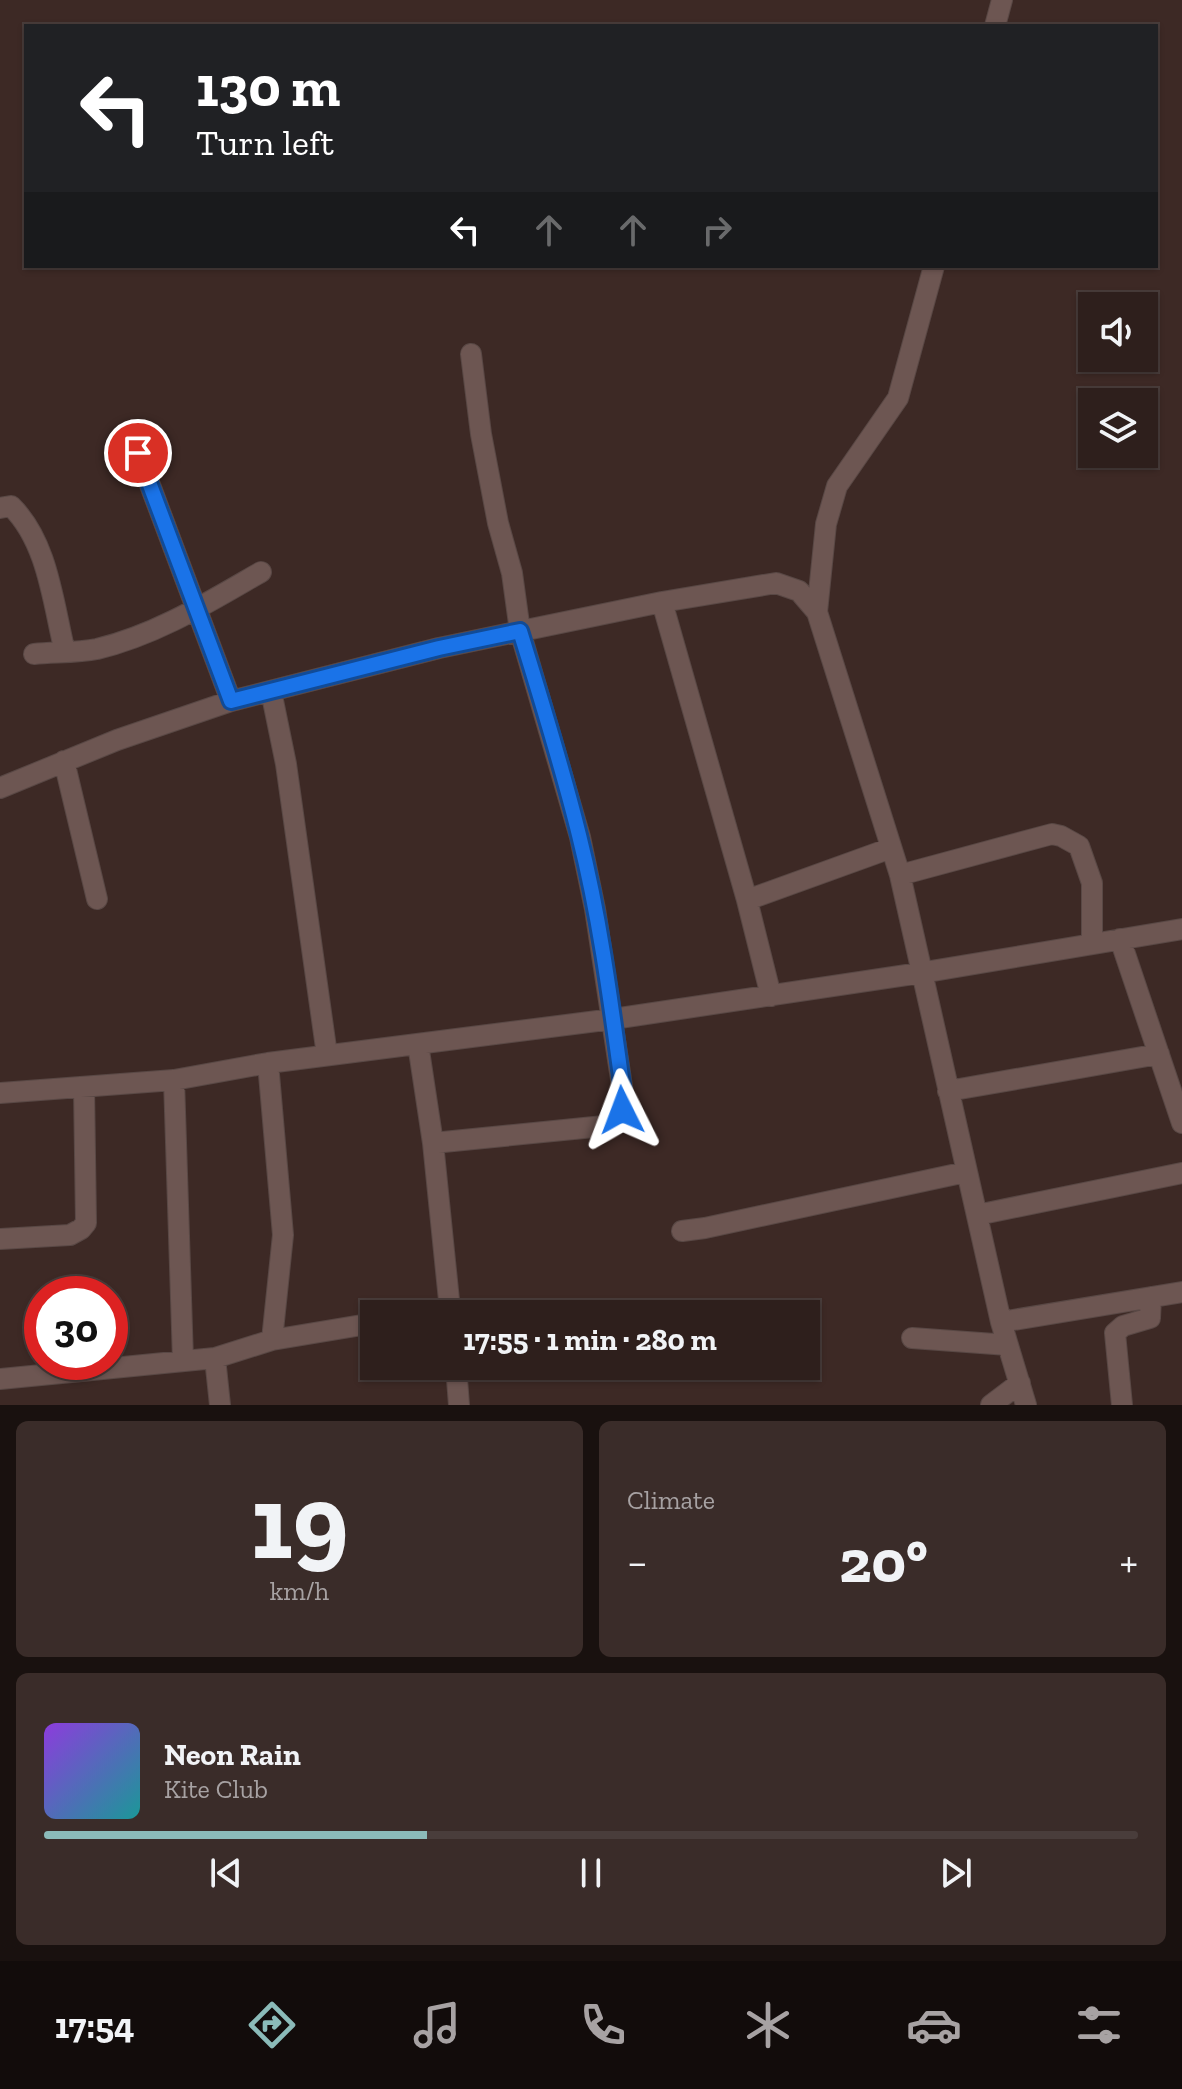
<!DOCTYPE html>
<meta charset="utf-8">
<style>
:root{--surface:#2e1f1c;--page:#3a2c29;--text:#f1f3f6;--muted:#a7a2a3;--line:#493d3b;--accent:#8bbbb9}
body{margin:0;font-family:"Zilla Slab",serif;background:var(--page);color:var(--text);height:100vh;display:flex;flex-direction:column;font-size:30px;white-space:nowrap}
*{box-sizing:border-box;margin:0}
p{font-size:26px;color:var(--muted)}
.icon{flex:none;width:44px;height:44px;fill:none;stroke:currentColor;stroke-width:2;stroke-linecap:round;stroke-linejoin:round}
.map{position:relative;height:1405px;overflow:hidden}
.sheet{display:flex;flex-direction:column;gap:16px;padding:16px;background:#19110f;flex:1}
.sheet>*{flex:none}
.guide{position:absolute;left:24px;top:24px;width:1134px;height:244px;border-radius:0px;box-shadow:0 2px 6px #0004,0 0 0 2px var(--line);background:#202124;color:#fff;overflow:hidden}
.tools{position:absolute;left:1078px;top:292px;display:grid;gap:16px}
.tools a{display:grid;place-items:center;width:80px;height:80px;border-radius:0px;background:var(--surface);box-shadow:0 2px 6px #0004,0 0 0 2px var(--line);font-size:40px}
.speed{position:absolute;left:24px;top:1276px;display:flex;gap:16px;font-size:40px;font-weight:700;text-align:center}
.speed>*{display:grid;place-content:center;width:104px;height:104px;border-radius:50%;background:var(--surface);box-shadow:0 2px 6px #0004,0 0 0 2px var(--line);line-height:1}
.speed .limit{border:12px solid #d22;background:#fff;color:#111}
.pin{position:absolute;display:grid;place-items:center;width:68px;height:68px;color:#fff;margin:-34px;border:4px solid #fff;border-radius:50%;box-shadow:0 2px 8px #0007}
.me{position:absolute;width:88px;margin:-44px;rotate:357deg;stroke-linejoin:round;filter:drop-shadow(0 0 6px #0008)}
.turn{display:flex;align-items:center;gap:28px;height:168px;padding:0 40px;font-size:36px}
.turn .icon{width:104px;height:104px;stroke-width:2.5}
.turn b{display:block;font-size:56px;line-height:68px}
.lanes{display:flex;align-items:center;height:76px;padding:0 40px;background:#0003;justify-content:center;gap:40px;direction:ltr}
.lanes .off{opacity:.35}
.big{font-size:60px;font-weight:700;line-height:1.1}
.sheet .card{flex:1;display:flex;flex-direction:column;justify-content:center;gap:12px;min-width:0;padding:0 28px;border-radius:12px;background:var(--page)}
.sheet .dial{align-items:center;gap:0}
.dial b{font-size:104px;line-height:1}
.song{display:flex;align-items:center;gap:24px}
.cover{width:96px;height:96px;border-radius:12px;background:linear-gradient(135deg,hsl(270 70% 55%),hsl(180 70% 35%))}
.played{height:8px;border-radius:4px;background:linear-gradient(90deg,var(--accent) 35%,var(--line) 35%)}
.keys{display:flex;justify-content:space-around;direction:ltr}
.heat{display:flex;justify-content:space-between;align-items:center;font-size:44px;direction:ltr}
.sheet .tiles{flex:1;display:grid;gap:16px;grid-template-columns:1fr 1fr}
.card:last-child{grid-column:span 2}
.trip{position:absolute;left:360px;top:1300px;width:460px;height:80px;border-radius:0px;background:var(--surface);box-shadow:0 2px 6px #0004,0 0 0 2px var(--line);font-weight:700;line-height:80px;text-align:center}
.menu{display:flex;height:128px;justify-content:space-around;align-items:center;background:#120c0b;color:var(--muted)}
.menu .icon{width:56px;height:56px}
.menu .active{color:var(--accent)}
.menu b{font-size:36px;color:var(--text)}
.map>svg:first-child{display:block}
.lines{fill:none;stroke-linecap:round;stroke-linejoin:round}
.street-casing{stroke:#594845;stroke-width:22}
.street{stroke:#6d5652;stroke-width:20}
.route-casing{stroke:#114b97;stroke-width:20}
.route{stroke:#1a73e8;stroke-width:14}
</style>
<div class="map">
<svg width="1182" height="1405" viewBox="0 0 1182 1405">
<rect width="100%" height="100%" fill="#3d2925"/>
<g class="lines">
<!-- street casing -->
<g class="street-casing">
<path id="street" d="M995 26 1002 0
M138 453 231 701
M0 508 11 506C48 542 53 603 65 652
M662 602 747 900 771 996
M817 612 826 524 837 486 898 398 934 266
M34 654C54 652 77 653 97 649 156 635 209 602 261 572
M271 691 286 764 327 1055
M64 761 97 899
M0 788 117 740 231 701 439 648 662 602 776 583 799 591 817 612 900 875 1001 1322 1026 1405
M900 875 1052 834 1061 836 1079 846 1092 883V944
M747 900 891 848
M1120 939 1182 1123
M418 1044 433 1143 450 1310 429 1314
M268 1063 283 1235 272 1340
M174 1080 183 1360
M948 1091 1159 1054
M0 1093 174 1080 268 1063 613 1019 920 973 1182 929
M433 1143 604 1126C617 1121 622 1113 624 1099L595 909 580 837 520 631 512 573 498 523 481 434 471 354
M977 1215 1182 1173
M682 1231 705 1228 966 1172
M0 1239 70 1235 81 1229 86 1223 84 1087
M1001 1322 1182 1292
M912 1338 1008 1345
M215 1358 272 1340 374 1323
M456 1366 459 1405
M0 1379 215 1358 220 1405
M991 1405 1020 1383
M1122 1405 1115 1333 1123 1326 1150 1318 1151 1297"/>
</g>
<!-- street -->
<use href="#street" class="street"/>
</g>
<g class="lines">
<!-- route casing -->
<g class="route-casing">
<path id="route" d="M138 453 231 701 439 648 520 631C541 699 562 766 579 835 601 922 612 1011 624 1099L622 1110"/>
</g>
<!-- route -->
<use href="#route" class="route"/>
</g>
</svg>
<div class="tools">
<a><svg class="icon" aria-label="sound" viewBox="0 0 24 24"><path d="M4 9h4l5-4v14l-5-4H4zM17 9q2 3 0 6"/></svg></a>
<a><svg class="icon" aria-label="layers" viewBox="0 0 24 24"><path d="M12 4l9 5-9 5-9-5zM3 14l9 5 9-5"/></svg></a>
</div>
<div class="speed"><div class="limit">30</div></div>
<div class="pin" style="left:138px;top:453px;background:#d93025"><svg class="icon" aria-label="arrive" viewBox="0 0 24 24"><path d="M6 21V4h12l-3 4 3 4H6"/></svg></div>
<svg class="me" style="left:622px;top:1110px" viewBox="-20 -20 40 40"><path d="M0-17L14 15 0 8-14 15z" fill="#1a73e8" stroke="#fff" stroke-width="4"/></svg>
<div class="trip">17:55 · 1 min · 280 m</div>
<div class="guide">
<div class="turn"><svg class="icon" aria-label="left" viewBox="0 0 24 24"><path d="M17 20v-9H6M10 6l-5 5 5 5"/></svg><div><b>130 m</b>Turn left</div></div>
<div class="lanes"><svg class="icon" aria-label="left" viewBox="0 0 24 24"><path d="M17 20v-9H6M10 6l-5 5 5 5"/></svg><svg class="icon off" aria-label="ahead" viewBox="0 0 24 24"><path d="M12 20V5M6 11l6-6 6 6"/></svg><svg class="icon off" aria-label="ahead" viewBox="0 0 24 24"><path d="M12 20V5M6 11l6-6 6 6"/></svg><svg class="icon off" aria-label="right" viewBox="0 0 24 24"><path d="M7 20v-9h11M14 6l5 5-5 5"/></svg></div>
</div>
</div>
<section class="sheet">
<div class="tiles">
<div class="card dial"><b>19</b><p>km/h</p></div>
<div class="card"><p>Climate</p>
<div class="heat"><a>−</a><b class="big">20°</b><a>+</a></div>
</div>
<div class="card">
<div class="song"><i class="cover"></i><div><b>Neon Rain</b><p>Kite Club</p></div></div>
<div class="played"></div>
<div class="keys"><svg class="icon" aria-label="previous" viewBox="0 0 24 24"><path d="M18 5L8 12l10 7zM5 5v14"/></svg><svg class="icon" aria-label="pause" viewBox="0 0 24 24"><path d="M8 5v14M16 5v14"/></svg><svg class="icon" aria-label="next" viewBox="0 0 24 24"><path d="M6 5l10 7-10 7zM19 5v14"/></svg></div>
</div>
</div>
</section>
<nav class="menu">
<b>17:54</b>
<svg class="icon active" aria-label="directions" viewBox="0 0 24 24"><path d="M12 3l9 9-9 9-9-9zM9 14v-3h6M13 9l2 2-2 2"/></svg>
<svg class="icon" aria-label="music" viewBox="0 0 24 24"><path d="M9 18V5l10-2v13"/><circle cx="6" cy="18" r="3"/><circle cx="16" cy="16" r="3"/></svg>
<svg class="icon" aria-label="phone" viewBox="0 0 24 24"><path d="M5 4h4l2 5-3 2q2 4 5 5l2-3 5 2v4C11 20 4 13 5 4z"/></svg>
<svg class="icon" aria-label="climate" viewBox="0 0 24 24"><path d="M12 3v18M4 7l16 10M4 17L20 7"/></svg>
<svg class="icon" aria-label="car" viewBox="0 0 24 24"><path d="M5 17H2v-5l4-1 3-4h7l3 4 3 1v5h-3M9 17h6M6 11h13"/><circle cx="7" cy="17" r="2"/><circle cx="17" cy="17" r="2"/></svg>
<svg class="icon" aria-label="filters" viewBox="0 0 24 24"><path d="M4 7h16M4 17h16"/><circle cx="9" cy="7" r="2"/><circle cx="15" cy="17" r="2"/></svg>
</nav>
